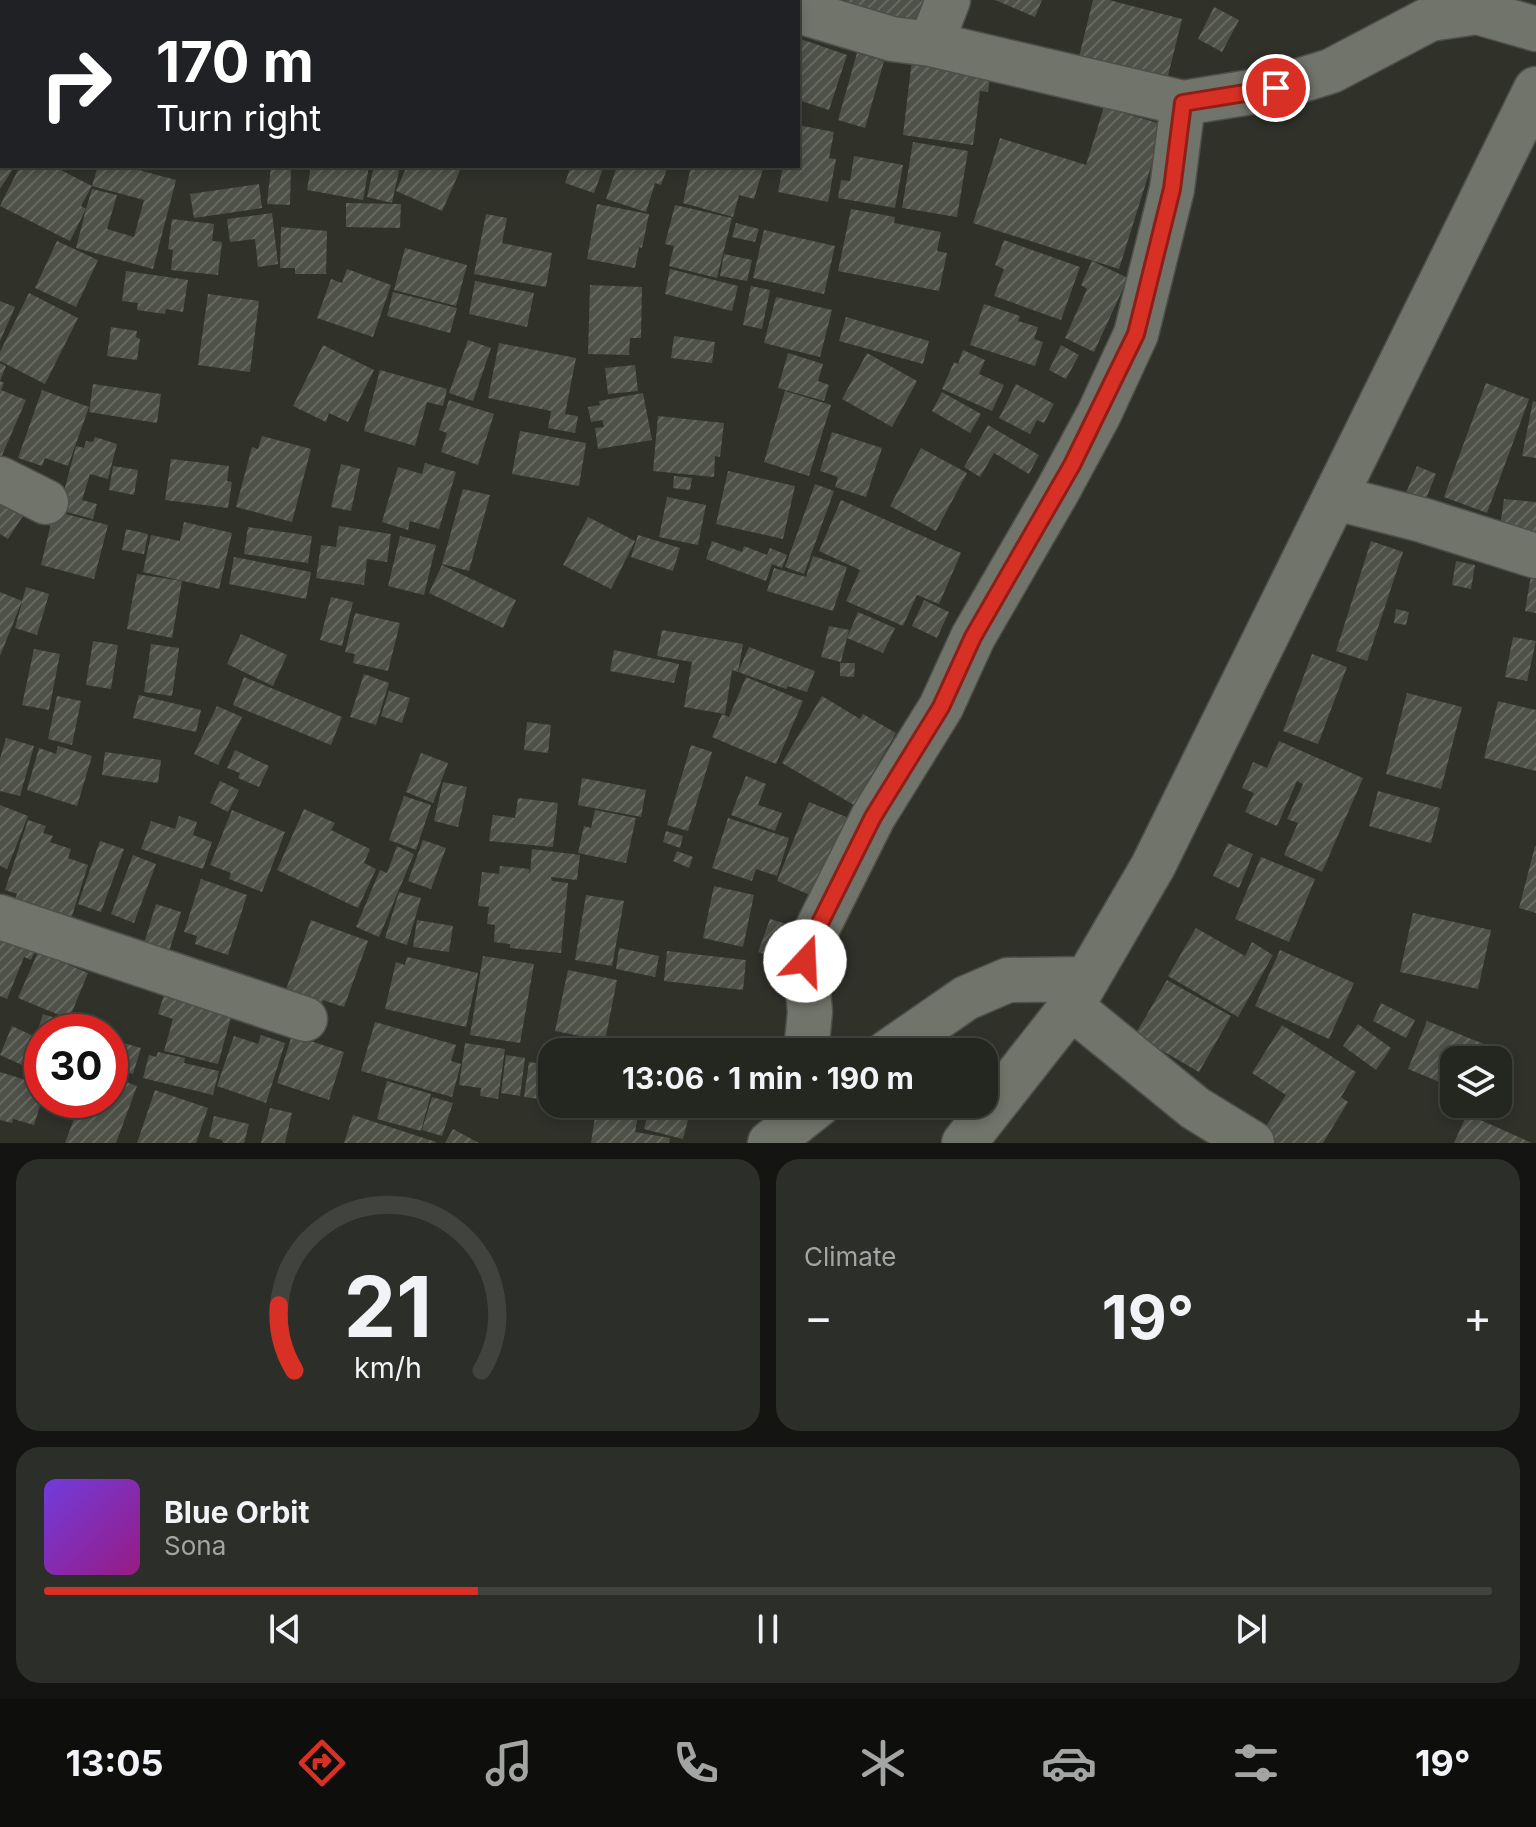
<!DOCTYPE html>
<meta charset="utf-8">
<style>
:root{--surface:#242620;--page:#2c2e29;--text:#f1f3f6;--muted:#a3a5a5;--line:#41433e;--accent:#d93025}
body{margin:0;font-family:Inter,sans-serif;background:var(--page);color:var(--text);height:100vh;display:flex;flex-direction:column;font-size:30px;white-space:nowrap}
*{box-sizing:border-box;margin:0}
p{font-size:26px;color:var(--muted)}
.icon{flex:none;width:44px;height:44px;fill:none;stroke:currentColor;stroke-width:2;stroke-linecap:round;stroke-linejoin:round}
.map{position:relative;height:1143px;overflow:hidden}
.panel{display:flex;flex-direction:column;gap:16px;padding:16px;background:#141512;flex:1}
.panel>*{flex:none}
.guide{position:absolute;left:0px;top:0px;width:800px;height:168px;box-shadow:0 4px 12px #0003,0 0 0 2px var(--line);background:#202124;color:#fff;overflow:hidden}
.buttons{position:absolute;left:1440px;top:1046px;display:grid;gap:16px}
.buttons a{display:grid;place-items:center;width:72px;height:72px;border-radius:16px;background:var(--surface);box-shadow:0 4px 12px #0003,0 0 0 2px var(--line);font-size:40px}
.speed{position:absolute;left:24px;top:1014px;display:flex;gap:16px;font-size:40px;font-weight:700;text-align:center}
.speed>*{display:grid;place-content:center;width:104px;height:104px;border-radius:50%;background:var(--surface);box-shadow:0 4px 12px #0003,0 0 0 2px var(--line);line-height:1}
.speed .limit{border:12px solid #d22;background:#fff;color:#111}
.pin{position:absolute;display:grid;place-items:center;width:68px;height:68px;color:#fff;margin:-34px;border:4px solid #fff;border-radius:50%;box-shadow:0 2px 8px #0007}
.me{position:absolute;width:88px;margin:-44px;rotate:20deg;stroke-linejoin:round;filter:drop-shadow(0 0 6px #0008)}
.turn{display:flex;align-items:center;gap:28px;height:168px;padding:0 24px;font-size:36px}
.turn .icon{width:104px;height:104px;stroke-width:2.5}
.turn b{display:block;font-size:56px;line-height:68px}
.big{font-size:60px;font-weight:700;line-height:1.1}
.panel .card{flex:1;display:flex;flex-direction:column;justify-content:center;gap:12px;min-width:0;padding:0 28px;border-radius:24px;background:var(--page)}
.panel .dial{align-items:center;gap:0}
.dial svg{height:208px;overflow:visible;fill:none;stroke:var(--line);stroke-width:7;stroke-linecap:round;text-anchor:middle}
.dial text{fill:var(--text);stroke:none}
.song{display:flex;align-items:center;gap:24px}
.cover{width:96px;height:96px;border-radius:12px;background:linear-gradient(135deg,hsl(260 70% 55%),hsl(310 70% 35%))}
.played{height:8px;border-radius:4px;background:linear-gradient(90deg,var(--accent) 30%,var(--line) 30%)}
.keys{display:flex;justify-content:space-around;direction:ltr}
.heat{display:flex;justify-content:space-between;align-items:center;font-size:44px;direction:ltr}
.panel .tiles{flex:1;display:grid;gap:16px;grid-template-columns:1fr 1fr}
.card:last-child{grid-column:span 2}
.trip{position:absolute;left:538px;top:1038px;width:460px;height:80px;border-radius:24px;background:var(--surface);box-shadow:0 4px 12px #0003,0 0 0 2px var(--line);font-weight:700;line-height:80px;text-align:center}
.tab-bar{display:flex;height:128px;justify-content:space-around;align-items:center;background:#0e0f0d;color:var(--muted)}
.tab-bar .icon{width:56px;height:56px}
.tab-bar .on{color:var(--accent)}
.tab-bar b{font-size:36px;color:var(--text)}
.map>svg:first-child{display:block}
.building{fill:url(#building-hatch)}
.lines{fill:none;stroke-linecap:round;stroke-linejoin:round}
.minor-casing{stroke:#4d4f48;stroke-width:47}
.minor{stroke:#71746a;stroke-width:44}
.route-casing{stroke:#8d1f18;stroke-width:20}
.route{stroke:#d93025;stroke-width:14}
</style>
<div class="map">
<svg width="1536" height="1143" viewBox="0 0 1536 1143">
<defs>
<pattern id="building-hatch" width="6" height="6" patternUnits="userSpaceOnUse" patternTransform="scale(2)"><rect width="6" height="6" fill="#4e5147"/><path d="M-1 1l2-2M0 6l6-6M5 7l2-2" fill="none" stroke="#676961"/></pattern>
</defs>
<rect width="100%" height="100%" fill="#30322a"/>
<!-- building -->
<path class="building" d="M846 0H940L925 29 843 11Z
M995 0H1042L1035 17Z
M1093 0H1109L1182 19 1165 88 1077 65Z
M1214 7 1239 20 1222 52 1198 39Z
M798 38 847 55 829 110 798 100Z
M857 53 884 61 865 128 838 120Z
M912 59 991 69 988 92 980 91 973 145 903 135Z
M1104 107 1164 125 1119 269 973 223 1000 138 1086 165Z
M798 125 834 132 829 158 836 159 828 202 778 192 783 166H798Z
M913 142 968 151 957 217 902 208Z
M854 156 903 165 895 208 838 198 841 180 850 181Z
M0 166H15L0 189Z
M20 166H53L92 186 81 206 86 209 92 189 117 195 107 229 134 237 144 200 92 186 98 166H124L176 180 153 269 76 248 86 209 70 241 0 206Z
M271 166H291L290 205 267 204Z
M311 166H369L363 200 307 190Z
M374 166H400L392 203 367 197Z
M407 166H462L442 211 396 191Z
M571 166H604L594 193 565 183Z
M617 166H668L661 185 655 183 646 212 606 199Z
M691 166H751L763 169 754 199 739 195 733 217 683 203Z
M259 184 262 208 194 218 190 194Z
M346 203 401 204 400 228 346 227Z
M597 204 649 214 642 248 639 247 635 268 587 259Z
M675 205 732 218 717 278 669 266 674 246 665 244Z
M851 209 895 217 894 223 941 232 937 251 947 253 939 291 838 271Z
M272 213 278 264 258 267 255 239 230 242 227 219Z
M486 214 507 218 502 243 552 253 546 287 474 274Z
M172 219 214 224 212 241 222 242 218 275 171 270 173 250 168 249Z
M736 223 759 229 755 242 732 237Z
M281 227 327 231 326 274H295V268H280Z
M764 230 835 246 824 294 753 278Z
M1004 240 1080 267 1061 320 994 296 1004 269 995 265Z
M57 241 98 260 76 307 35 288Z
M405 248 467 265 456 306 394 290Z
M724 254 752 260 747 281 720 276Z
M1092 261 1128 278 1094 352 1065 338 1087 289 1081 285Z
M347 269 391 285 373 337 317 318 331 279 342 283Z
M670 269 738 286 732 311 665 294Z
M126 271 188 280 183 312 166 309 165 314 137 310 138 303 122 301Z
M475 281 534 293 527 327 469 314Z
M590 285 642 287 641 338H630L629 355 588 354Z
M751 286 770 290 762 329 743 325Z
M393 292 457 308 450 333 387 316Z
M29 293 78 318 45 384 0 361V352Z
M208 294 259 301 250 372 198 365Z
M776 297 832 310 820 357 764 343Z
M0 301 15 307 0 341Z
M984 304 1020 316 1018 321 1038 327 1034 339 1043 342 1035 366 970 345Z
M846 317 929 341 923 364 839 341Z
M111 327 137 331 136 337 140 339 137 360 107 356Z
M674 336 715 342 712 363 671 358Z
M468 340 491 348 473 401 449 393Z
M499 343 576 358 565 414 578 416 575 433 548 428 551 411 488 398Z
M323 345 374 370 348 422 329 413 326 422 293 406Z
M1061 345 1079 355 1066 379 1049 370Z
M963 350 985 360 979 374 1004 385 992 411 942 389 954 362 958 364Z
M788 353 823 364 818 381 829 385 824 401 778 388Z
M867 353 917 381 892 427 842 399Z
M0 363 6 366 0 381 4 383 1 390 26 400 0 460Z
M635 365 638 391 608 394 605 368Z
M380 370 447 389 443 406 427 402 415 446 364 431Z
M1486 383 1529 399 1487 513 1444 497Z
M93 384 161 394 157 423 89 412Z
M1016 384 1054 404 1044 423 1037 420 1030 434 999 418Z
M42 390 89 407 68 466 45 458 42 466 18 458Z
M785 391 831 405 809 476 764 462Z
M942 392 981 414 970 433 932 411Z
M643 393 652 440 598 449 595 428 604 427 602 420 591 422 588 407 600 405 599 401Z
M449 400 494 414 478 465 441 452 447 433 439 430Z
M1533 401 1536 402V458L1522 456Z
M658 416 724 423 720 457 715 456 714 477 653 471Z
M988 425 1039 455 1029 474 994 453 980 477 964 467Z
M520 431 586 443 579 486 512 474Z
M832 432 882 448 866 497 835 487 838 477 820 471Z
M262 436 311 449 292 522 236 507 252 447 258 449Z
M95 437 117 444 108 479 90 474 82 500 97 504 93 519 59 510 76 446 84 448 86 441 93 442Z
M921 448 967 473 936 531 890 506Z
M171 459 229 466 227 481 232 482 228 508 165 500Z
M425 463 456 472 439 529 410 521 408 530 382 522 398 467 422 474Z
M341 464 360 469 351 511 331 507Z
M113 466 138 470 134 495 109 490Z
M1417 466 1436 474 1423 506 1404 498Z
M728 471 795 486 783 539 716 524Z
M674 476 692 478 690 490 673 488Z
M815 484 834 491 804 574 785 567Z
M0 485 30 505 8 539 0 534Z
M463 489 490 495 469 571 442 564Z
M667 497 706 505 698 545 659 537Z
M1504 499 1536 502V532L1500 527Z
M841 500 961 553 939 604 917 595 903 626 846 601 860 570 819 551Z
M54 511 108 525 94 579 41 565Z
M588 517 635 541 611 589 563 565Z
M184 522 232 533 219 589 143 572 151 535 180 541Z
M339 526 391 534 387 562 367 559 364 585 316 578 321 545 336 547Z
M248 527 312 536 308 563 244 554Z
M126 529 148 534 144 554 122 550Z
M638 535 680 548 673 571 631 557Z
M400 536 436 545 424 595 388 586Z
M712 541 742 552 744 546 767 555 770 548 787 555 782 568 772 564 766 581 706 559Z
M1371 541 1403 552 1367 661 1336 651Z
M813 556 847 567 833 611 767 591 774 568 806 577Z
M234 557 311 572 306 599 229 584Z
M1456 561 1475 565 1471 589 1452 585Z
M442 565 516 600 503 628 429 593Z
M137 574 182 581 172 638 127 629Z
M1531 575 1536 576V613L1525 611Z
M26 587 49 594 37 635 15 628Z
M0 592 22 601 0 656Z
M331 597 353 602 342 646 320 640Z
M924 600 949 612 937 638 912 626Z
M1396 609 1409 612 1406 625 1394 623Z
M858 612 895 628 883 653 847 638Z
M355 613 400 623 388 671 353 663 355 654 345 652Z
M829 626 849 630 841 662 821 657Z
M662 630 743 644 738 672 732 670 725 714 684 707 692 662 657 656Z
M241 634 287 655 273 686 227 664Z
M1513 637 1536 641 1527 681 1505 677Z
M93 641 118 645 111 689 86 685Z
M151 644 179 648 172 696 144 692Z
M749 647 815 671 807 692 788 686 786 689 738 672Z
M34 649 60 654 49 710 22 705Z
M614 650 679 664 674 683 610 671Z
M1312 654 1347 667 1318 744 1283 731Z
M840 663H855L854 677 840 676Z
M364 674 389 683 376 725 350 717Z
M244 677 342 717 331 745 233 705Z
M746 677 803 701 776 764 712 737 722 714 729 717Z
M389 691 410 698 402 723 381 716Z
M1407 693 1462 707 1441 789 1386 774Z
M139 695 201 710 196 732 133 718Z
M57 696 81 701 72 745 48 739Z
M822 696 860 719 863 714 896 733 854 805 782 763Z
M1498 701 1536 710V771L1484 758Z
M217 706 242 717 218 765 194 754Z
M527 722 551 725 548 753 524 750Z
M6 738 34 746 20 796 0 791V759Z
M1279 741 1363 778 1322 872 1284 855 1298 823 1287 819 1303 784 1297 781 1277 826 1245 812 1254 793 1242 788 1253 762 1267 768Z
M691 745 712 752 688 831 667 825Z
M58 746 92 756 77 806 27 790 39 748 56 754Z
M235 750 269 766 259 787 238 778 240 773 227 768Z
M105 752 161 760 158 783 102 775Z
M421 753 448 763 433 803 406 792Z
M746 776 766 784 758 805 782 813 775 831 731 815Z
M582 778 646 790 641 817 578 805Z
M220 781 239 790 228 812 210 803Z
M443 782 467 787 458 827 434 821Z
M1378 791 1440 808 1431 843 1369 826Z
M404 796 431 805 416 850 389 840Z
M518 798 558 803 553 847 489 841 493 815 515 818Z
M809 802 849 818 817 898 777 881Z
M0 805 28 816 7 869 0 866Z
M304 809 335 823 331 830 370 849 364 863 376 869 358 908 277 870Z
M232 810 285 832 262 892 229 879 231 873 210 865Z
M595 810 636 818 626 863 578 853 584 826 591 828Z
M179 816 197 822 193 835 212 842 203 869 141 849 151 821 175 829Z
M728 818 789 838 777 876 756 869 752 881 712 868Z
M28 820 46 826 43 833 53 836 50 842 71 849 68 858 88 865 71 919 14 901 17 894 5 890Z
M666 831 683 836 680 848 663 842Z
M423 840 446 848 431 889 408 881Z
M100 841 124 849 101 912 78 904Z
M1228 843 1253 854 1239 888 1213 876Z
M397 846 414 854 379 937 356 927 380 870 387 873Z
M1535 846H1536V913L1519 908Z
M532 849 580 855 577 880 551 877 552 881 568 883 561 953 510 948V944L494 942 495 925 487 924 489 907 478 906 482 872 499 874 500 866 529 869 530 875Z
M677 851 693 857 689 868 673 861Z
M133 855 156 864 134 923 111 914Z
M1261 857 1315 879 1289 942 1235 919Z
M201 879 247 895 228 955 195 944 197 936 184 932Z
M714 886 754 895 743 947 703 938Z
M399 892 421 898 407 945 385 938Z
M586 895 624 901 612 966 575 960Z
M156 904 181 912 168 955 143 947Z
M1413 913 1491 930 1478 989 1400 972Z
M770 919 793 926 781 960 758 952Z
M311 920 368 941 344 1007 323 1000 320 1008 284 995Z
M417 920 453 926 449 952 413 947Z
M1196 928 1245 956 1252 942 1273 955 1238 1017 1168 976Z
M0 937 39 942 31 960 24 957 7 999 0 996Z
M619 948 659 956 655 977 616 969Z
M1280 950 1354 983 1329 1039 1255 1006Z
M667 951 746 960 743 990 664 981Z
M38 952 88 973 69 1019 18 998Z
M483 956 534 964 520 1043 470 1035Z
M407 957 478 973 466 1027 385 1009 396 962 405 965Z
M568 970 617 980 605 1041 555 1031Z
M1167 980 1231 1016 1199 1072 1135 1035Z
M165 991 181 996 180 1001 231 1017 218 1064 164 1051 173 1019 158 1014Z
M1381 1003 1415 1020 1406 1038 1373 1021Z
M43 1014 68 1022 64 1032H42V1037L36 1035Z
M1427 1021 1506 1053 1498 1071V1060H1454V1088L1408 1069Z
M375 1022 456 1045 451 1061 461 1064 452 1097 361 1071Z
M1358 1024 1391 1048 1376 1070 1343 1046Z
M1282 1025 1356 1072 1341 1097 1348 1102 1323 1143H1275L1261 1134 1286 1095 1252 1073Z
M12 1026 42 1040V1074L0 1055Z
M261 1035 285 1043 266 1103 217 1086 234 1036 258 1044Z
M292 1035 344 1052 329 1100 277 1083Z
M110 1039 141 1048 133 1074 110 1067Z
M465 1043 505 1049 498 1099 480 1096 481 1088 459 1085Z
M158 1052 185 1058 184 1063 219 1071 213 1095 143 1078 149 1055 156 1057Z
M506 1055 525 1058 520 1096 501 1093Z
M529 1062 550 1065 546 1100 524 1097Z
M0 1072 42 1085V1099L34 1125 13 1119 12 1123 0 1120Z
M110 1076 137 1086 116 1143H65L81 1100H110Z
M387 1081 431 1094 421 1131 377 1119Z
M155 1090 208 1108 196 1143H137Z
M432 1097 453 1103 442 1136 422 1130Z
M597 1104H640L635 1132 670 1138 669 1143H591Z
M667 1104H692L683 1139 644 1129 650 1106 666 1110Z
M270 1108 292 1113 285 1143H261Z
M1467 1114 1532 1143H1454Z
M353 1115 436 1142V1143H344Z
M214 1116 249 1124 244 1143H223L222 1140 209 1137Z
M453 1129 479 1143H445Z"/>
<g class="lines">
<!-- minor casing -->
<g class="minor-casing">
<path id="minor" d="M798 11 892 39 931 44 1183 103 1276 88 1331 71 1430 19 1477 12 1536 29
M931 44 948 0
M0 479 46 502
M1336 498 1422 520 1536 556
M0 917 305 1019
M1071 1007 1195 1108 1252 1143
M806 1052 810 1012 805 961 811 941 873 817 941 707 973 637 1058 490 1099 414 1136 334 1172 189 1183 103
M888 1052 966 998 1008 980 1087 979
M770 1143 819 1104
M964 1143 1071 1007 1153 866 1536 89"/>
</g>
<!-- minor -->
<use href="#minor" class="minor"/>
</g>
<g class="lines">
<!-- route casing -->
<g class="route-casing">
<path id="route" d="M805 961 811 941 873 817 941 707 973 637 1072 465 1136 334 1172 189 1183 103 1276 88"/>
</g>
<!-- route -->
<use href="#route" class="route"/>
</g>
</svg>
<div class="buttons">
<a><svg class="icon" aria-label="layers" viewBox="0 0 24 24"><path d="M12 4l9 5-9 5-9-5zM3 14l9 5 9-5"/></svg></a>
</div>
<div class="speed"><div class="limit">30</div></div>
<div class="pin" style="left:1276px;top:88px;background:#d93025"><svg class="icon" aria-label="arrive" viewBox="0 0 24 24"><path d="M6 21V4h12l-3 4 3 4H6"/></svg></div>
<svg class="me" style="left:805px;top:961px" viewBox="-20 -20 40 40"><circle r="19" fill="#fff"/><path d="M0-13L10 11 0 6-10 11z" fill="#d93025"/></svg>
<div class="trip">13:06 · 1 min · 190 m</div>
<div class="guide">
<div class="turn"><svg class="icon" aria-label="right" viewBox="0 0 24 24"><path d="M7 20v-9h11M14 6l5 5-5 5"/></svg><div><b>170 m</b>Turn right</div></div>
</div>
</div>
<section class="panel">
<div class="tiles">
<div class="card dial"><svg viewBox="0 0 100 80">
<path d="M14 69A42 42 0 1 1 86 69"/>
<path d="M14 69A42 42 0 0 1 8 44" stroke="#d93025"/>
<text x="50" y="56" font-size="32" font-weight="700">21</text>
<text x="50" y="72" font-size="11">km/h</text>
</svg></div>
<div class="card"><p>Climate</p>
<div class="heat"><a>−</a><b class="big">19°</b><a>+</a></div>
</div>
<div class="card">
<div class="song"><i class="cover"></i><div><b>Blue Orbit</b><p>Sona</p></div></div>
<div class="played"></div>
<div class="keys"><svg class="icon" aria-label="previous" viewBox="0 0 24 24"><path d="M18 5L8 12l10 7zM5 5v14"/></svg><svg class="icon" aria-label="pause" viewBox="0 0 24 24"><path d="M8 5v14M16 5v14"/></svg><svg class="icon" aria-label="next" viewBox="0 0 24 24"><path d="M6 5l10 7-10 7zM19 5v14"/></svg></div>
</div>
</div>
</section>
<nav class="tab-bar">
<b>13:05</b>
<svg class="icon on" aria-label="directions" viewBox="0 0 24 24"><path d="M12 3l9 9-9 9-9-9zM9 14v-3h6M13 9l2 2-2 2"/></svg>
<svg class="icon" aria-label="music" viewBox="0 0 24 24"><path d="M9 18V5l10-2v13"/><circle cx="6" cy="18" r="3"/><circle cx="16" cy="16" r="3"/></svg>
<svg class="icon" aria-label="phone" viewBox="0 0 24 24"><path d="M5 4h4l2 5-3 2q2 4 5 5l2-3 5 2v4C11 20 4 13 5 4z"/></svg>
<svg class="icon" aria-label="climate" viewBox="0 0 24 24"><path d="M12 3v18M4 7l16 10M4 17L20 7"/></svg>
<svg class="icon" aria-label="car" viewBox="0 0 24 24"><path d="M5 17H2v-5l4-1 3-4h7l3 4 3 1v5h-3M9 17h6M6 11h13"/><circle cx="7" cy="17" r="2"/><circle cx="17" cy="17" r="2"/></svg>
<svg class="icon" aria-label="filters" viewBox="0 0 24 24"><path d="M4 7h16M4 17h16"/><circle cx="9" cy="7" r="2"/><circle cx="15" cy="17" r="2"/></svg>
<b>19°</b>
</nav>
